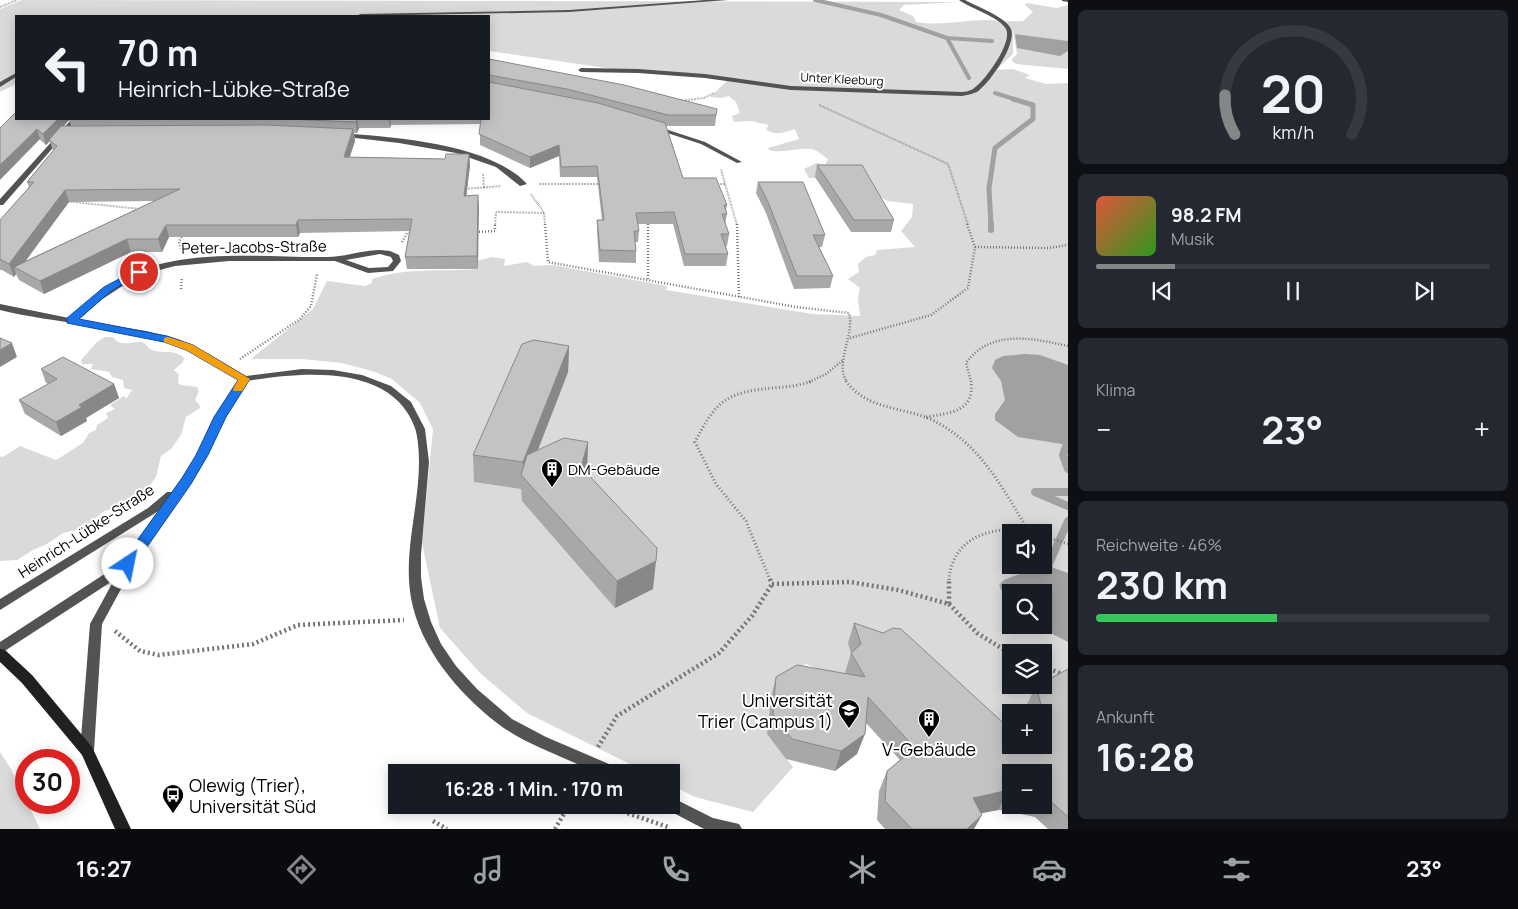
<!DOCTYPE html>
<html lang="de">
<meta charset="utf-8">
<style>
:root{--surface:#171b24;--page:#242831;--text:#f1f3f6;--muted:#9ea1a6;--line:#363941;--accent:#858687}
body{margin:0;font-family:Manrope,sans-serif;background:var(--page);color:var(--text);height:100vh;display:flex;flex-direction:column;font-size:19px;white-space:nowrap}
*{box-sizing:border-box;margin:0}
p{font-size:16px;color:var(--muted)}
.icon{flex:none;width:28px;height:28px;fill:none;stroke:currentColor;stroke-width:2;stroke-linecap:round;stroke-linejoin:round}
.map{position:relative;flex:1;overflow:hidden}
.details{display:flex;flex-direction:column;gap:10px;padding:10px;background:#0d0f14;width:450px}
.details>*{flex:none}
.hud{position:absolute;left:15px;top:15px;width:475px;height:105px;border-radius:0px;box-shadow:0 2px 12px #0003;background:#171b24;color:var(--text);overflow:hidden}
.tools{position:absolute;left:1002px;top:524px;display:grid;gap:10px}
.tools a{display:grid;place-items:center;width:50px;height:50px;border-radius:0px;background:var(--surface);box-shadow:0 2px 12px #0003;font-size:25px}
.speed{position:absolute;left:15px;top:749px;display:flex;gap:10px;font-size:25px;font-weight:700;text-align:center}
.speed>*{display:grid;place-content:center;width:65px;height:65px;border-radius:50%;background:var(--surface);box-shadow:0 2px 12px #0003;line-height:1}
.speed .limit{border:8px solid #d22;background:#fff;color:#111}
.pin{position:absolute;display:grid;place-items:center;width:42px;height:42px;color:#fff;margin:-21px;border:2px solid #fff;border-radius:50%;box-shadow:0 1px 5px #0007}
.me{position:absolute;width:55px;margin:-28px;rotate:34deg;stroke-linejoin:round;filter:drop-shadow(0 0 4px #0008)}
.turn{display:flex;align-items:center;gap:18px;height:105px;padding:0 20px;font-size:22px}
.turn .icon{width:65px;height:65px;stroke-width:2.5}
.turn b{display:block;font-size:35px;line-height:42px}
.big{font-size:38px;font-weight:700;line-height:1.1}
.details .card{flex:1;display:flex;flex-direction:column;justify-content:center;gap:8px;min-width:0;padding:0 18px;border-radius:8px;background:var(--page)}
.details .dial{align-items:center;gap:0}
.dial svg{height:130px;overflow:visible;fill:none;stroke:var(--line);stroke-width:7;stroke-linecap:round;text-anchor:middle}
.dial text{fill:var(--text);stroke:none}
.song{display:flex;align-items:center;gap:15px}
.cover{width:60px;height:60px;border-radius:8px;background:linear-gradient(135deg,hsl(10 70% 55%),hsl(110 70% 35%))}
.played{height:5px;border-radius:2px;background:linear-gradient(90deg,var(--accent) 20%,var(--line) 20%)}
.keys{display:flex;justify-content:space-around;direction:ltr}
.heat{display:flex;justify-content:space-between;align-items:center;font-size:28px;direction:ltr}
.charge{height:8px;border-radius:4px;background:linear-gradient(90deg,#34c759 46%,var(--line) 0)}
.trip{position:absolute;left:388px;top:764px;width:292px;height:50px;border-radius:0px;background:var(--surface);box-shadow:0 2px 12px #0003;font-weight:700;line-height:50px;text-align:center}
.menu{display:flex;height:80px;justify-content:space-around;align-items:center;background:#090b0e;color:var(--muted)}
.menu .icon{width:35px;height:35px}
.menu .on{color:var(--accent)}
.menu b{font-size:22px;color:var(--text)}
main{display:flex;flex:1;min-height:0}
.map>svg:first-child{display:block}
.green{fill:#dadada;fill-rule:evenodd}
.water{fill:#a1a1a1}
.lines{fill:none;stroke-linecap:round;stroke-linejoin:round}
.stream-far3{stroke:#a1a1a1;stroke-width:4}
.stream-far2{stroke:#a1a1a1;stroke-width:5}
.stream-far1{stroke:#a1a1a1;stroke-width:6}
.stream{stroke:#a1a1a1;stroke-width:8}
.path-far3{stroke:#757575;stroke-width:2;stroke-dasharray:0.5 1;stroke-linecap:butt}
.path-far2{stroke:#757575;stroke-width:2.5;stroke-dasharray:1 2;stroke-linecap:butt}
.path-far1{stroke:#757575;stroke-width:3;stroke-dasharray:1 2.5;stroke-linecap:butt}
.path{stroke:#757575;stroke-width:4.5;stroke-dasharray:2 3;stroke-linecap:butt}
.service{fill:#535353;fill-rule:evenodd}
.minor{fill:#535353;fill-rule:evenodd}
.secondary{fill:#202020;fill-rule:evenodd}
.wall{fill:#a8a8a8;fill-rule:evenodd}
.shaded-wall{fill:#888}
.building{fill:#c3c3c3;stroke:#888}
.route{fill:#1a73e8;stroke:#114b97}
.slow{fill:#f59e0b}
.labels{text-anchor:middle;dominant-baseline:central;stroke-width:4;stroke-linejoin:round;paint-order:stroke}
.far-street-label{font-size:12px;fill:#000;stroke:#fff}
.street-label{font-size:15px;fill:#000;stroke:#fff}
.poi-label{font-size:15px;fill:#000;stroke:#fff;text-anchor:start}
.near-poi-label{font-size:18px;fill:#000;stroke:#fff;text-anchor:end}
</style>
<main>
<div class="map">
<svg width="1068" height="829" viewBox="0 0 1068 829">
<rect width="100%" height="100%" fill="#fff"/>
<!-- green -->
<path class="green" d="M22 0 960 2 904 5 899 10 913 16 916 22C939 26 960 21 983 20 997 20 1010 22 1023 21L1033 12 1025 5 1027 3 1057 8 1068 5V69L1016 64 1011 60 1017 54 1013 30V54L996 70 1013 69 1030 75 1025 78 1046 84 1068 83V690L1037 712H1011L1012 746 852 656 847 671 838 677 806 664 785 677 767 734 793 767 753 812 695 797 671 785V772H646L527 713 481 674 440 628 422 543 433 429 420 403 392 379 372 371 342 363 302 359H251L313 309 327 281 365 286 372 283V279C407 267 440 272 476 269V261L492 257 505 259 504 266 527 262 534 266 553 265 667 286 666 290 813 314 860 316 858 298 860 288 848 279 859 272 858 264 866 257 875 255 877 250 915 247 901 231 912 217 913 204 887 201 878 195 869 179 809 178 804 169 816 163 825 165 828 159C822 155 818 150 810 149 798 147 782 154 769 150L768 148 799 139 795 129C786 132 774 137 766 129L769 125 751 121 734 122 732 116 740 113 736 102 729 96 721 98 710 97 729 79 613 69 489 51V16H16V84L0 92V9ZM1011 532H1044V565H1011ZM1011 592H1044V625H1011ZM1011 652H1044V685H1011Z
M105 337H113C120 348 131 341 141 342 146 343 147 347 150 349 162 355 174 348 184 358L183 362 174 370 179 375 178 383 181 385 197 387 199 391 195 400 200 406V408L186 417 181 435 171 449 161 456 156 477 144 494 137 499 124 506 104 511 84 528 63 533 47 544 33 550 17 560 0 561V456L3 457 20 446 56 460 83 443 89 433 96 430 97 425 108 418 106 413 115 409 110 405 124 396 126 399 132 390 124 388 123 380 112 377 109 372 91 369 93 364H82L81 360 97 342Z
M0 752 11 769 40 829H0Z"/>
<!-- water -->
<path class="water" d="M1015 34 1068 41V51L1060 56 1017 48Z
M1025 354 1040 355 1068 365V445L1018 437 995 420V414L1005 400 1001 381 992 368 995 360 1003 356Z
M1039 566H1048L1068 573V642L1035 625H1044V592H1011V600L1003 594 999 585 1004 580Z"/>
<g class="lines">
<!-- stream-far3 -->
<path class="stream-far3" d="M815 0 881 15 947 38 992 41
M947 38 969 78
M995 93 1017 100"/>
<!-- stream-far2 -->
<path class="stream-far2" d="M991 225 989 188 995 148 1033 119V105L1013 99"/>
<!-- stream-far1 -->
<path class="stream-far1" d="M991 224V230"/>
<!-- stream -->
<path class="stream" d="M1068 441 1063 455 1068 469
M1068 492H1035L1068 506
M1052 576 1048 566 1068 521"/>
<!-- path-far3 -->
<path class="path-far3" d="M0 7 17 0
M679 101 704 98 714 93
M819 105 948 164 968 225
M483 174 484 188
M539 184H600
M717 184H725L721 169
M725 184 737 225
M465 189 501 186
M531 194 544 213
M64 201 140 209
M648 220V225
M495 225 496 212 544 213 545 225"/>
<!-- path-far2 -->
<path class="path-far2" d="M545 224 548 262 796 307 849 313C855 336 834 363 847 382
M648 224V280
M737 224 739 297
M476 232 495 231V224
M402 242 407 233H413
M975 247 1048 248 1068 245
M181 249 179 242 183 234
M181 289 182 277
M850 338 931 315 968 288 975 247 967 224
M240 359 300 319 311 306 317 274
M809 382 826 374 843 360
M971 382 966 363C990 329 1032 338 1068 346"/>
<!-- path-far1 -->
<path class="path-far1" d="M846 381C868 412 908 406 938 423 982 447 1003 489 1028 530
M926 417C950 413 975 412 971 381
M1044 536 1068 544
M770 580 746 521 716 484 695 442C716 401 726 392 773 388 786 387 799 386 812 381
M949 580C952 535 996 524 1035 532"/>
<!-- path -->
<path class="path" d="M770 579 772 584
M772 584 850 582 898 590 949 604V579
M949 604 977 633 1011 654
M115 631 140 651 159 655 253 644 298 625 404 620
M1044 667 1068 676
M598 747 617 716 719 653 752 616 772 584
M604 805 668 827
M433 821 447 829
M555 829 569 805"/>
<!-- service -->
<path class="service" d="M705 0H728L569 12 357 16 360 14 569 10Z
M16 73V77L0 87V82Z"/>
<!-- minor -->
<path class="minor" d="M959 0H965C976 6 1006 17 1011 29 1017 44 990 83 977 92 972 94 967 95 962 96L791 90 705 78 638 73 581 72 578 70 581 68 638 69 705 74 791 86 962 92C965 92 970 91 973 89 985 81 1013 43 1006 29 1000 17 969 8 959 0Z
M1062 0H1068V2L1062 1Z
M72 119H78L3 205H0V199Z
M655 127H659L705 142 742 162 737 163 701 144 655 129Z
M340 133C393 137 489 143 527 184L520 186 496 167 456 153 399 143 338 136V134Z
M380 250 390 251 399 255 401 261 393 271 368 273 335 261H229L175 266 152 272 127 283 101 300 78 320 146 331 180 340 209 354 246 376 302 369 333 370 362 375 391 386 411 402 425 429 429 462 421 555V577L424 599 431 622 441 644 456 666 477 689 512 719 546 737 616 767 618 772C612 772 605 773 599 772 591 772 582 766 575 763 548 751 520 741 497 723 458 693 420 648 411 598 403 552 419 508 419 462 419 452 418 437 415 428 392 363 301 372 247 381L225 417 207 455 192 481 133 567 102 624 94 751 92 755 87 757 82 755 80 751 90 624 114 580 0 654V642L123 562 160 510 0 610V599L148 508 167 492H173L197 455 215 417 239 380C217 367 196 352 172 344 117 324 56 324 0 310V304L69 318C85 304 101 290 121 279 183 246 259 258 327 257 345 257 362 250 380 250ZM380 254 391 257 393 261 388 267 369 268 346 260Z
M671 797 713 818 739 824 742 829H704L666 809 664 805H671Z"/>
<!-- secondary -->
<path class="secondary" d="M0 649 5 650 32 675 92 747 131 829H115L82 755 22 683 0 662Z"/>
</g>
<!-- wall -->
<path class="wall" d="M489 59 717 109 715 126H666L683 178 727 205 726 211 727 214 725 225 729 234 727 246H725L728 254 726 266H684L673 224H638L639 231 638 242H635L636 251V263L599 262 597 231V220H602L597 177H560L559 156 530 168 480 145V124L391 125 390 128H359L357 133H354L355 141 349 157 445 159 469 154 470 165 466 196 478 195V269H407L405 257 410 231 300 233 298 237H169L162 252H131L44 294 19 280 16 274 14 277 2 270H0V220L29 187 27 182 53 151 50 141 46 145 16 119H489ZM69 120 71 126H64ZM154 201 25 261 69 202Z
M817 165 894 220 891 232H851L815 177Z
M758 182 825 235 822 247H819L833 276 830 288 794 289 766 213 756 193Z
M569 346 568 372 538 450 588 442 587 469 586 472 653 589 615 608 522 501 521 489 474 482 473 455Z
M41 369 114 384 119 398 86 418 87 421 61 436 25 414 19 400 48 384 46 383Z
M854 623 1011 745 1044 712H1027L1026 706 1036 686 1068 669V829H1048L1035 817 1007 811 998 810 981 813 974 829H885L877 820 879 791 887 771 900 760 866 723 857 754 835 771 786 759 767 734 771 697 776 677 845 673 851 653 848 643ZM1011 772H1044V805H1011Z"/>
<!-- shaded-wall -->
<path class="shaded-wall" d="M58 119H70H69V120L50 141 49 140 50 141 46 145 43 134Z
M357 119 359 128 357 133 356 122Z
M389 119H390L391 125 390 128Z
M37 129 40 139 0 180V165Z
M353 129 355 141 346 169 344 157Z
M559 145V156L530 168V157Z
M469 154 470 165 465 208 464 196Z
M65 190 69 202 19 270 14 267 16 274 14 277 9 264Z
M478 195 479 207 478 269 477 256Z
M298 220 300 233 298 237 296 225Z
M166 225 169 237 162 252 158 239Z
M127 239 131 252 44 294 40 281Z
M12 343 17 357 0 367V350Z
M569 346 568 372 526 480 523 476V462Z
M114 384 119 398 86 418 87 421 61 436 56 422 79 405Z
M588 442 587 469 579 493 581 467Z
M656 561 653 589 615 608 617 581Z
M865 734 857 754 835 771 841 751Z
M1009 790 998 810 963 817 973 798Z
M982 815 974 829H967Z"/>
<!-- building -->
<path class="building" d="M489 59 624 85 717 109 716 115H668L567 89 489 75Z
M489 82 598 103 665 123 683 178H716L727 205H724L727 214H722L729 234H721L728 254H685L674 212 636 213 639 231H634L636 251 600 250 597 220H604L597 166 561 167 559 145 530 157 479 134 481 119H489Z
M16 112V119H58L43 134 37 129 0 165V128Z
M285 119H357L356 122Z
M267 125 353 129 344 157 445 159 446 154H469L464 196 478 195 477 256 405 257 412 219 298 220 296 225H166L158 239H127L40 281 14 267 180 189 65 190 9 264 0 259V220L34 182H27L57 146 49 140 61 126Z
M817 165H862L894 220H854Z
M758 182H803L825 235H813L833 276H797L768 202Z
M0 338 12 343 0 350Z
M534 340 569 346 523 462 473 455 522 344Z
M63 357 114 384 79 405 82 407 56 422 19 400 57 379 41 369Z
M564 438 588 442 581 467 657 548 656 561 617 581 521 475 527 455Z
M854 623 883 633 893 628 901 629 1011 730V745H1044V712H1043L1036 686 1038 685H1044V682L1068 669V817L1047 798 1044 797V772H1011V791L1009 790 973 798 982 815 967 829H912L885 801 887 771 915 748 868 697 865 734 841 751 792 739 773 714 776 677 797 665 865 677 851 653 861 644Z"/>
<!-- route -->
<path class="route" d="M136 270 144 272 111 291 79 319 167 336 193 345 250 379 226 417 208 455 191 484 133 567 128 569 121 564 123 560 182 478 196 455 214 417 238 380 186 350 164 342 67 323V318L104 287Z"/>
<!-- slow -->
<path class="slow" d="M168 337 193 345 250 379 242 391H234L233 389 238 380 186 350 164 342V338Z"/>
<!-- icons -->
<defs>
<g id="building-pin" transform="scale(1.125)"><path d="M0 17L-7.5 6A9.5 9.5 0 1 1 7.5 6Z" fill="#000" stroke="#fff"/><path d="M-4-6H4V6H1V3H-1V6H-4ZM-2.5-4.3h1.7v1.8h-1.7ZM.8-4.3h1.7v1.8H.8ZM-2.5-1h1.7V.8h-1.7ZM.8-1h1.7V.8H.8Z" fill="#fff"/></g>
<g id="university-pin" transform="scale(1.125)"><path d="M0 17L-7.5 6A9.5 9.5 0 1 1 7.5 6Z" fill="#000" stroke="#fff"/><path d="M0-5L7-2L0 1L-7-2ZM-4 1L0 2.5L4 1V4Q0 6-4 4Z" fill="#fff"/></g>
<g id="bus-pin" transform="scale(1.125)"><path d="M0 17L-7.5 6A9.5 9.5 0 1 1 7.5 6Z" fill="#000" stroke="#fff"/><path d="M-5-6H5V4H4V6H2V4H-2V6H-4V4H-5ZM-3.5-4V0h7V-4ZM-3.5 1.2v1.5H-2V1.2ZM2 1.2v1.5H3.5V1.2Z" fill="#fff"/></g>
</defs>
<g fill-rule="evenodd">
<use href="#building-pin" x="552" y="469"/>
<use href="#university-pin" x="849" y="710"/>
<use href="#building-pin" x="929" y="719"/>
<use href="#bus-pin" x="173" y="795"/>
</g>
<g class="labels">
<!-- far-street labels -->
<g class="far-street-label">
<text transform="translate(842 79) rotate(3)">Unter Kleeburg</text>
</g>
<!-- street labels -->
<g class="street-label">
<text transform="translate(254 247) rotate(-1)">Peter-Jacobs-Straße</text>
<text transform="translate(86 531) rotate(-33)">Heinrich-Lübke-Straße</text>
</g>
<!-- poi labels -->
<g class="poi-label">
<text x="568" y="469">DM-Gebäude</text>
</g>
<!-- near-poi labels -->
<g class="near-poi-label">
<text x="833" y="700">Universität<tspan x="833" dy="21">Trier (Campus 1)</tspan></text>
<text x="929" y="749" text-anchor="middle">V-Gebäude</text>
<text x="189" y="785" text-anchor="start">Olewig (Trier),<tspan x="189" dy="21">Universität Süd</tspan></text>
</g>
</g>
</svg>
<div class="tools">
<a><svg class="icon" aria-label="sound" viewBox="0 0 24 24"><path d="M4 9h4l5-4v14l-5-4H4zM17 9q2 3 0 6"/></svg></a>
<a><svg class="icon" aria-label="search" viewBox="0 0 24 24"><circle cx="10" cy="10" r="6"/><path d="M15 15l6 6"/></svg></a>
<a><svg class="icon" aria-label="layers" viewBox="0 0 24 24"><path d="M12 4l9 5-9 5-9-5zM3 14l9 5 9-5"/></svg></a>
<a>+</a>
<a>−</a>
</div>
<div class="speed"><div class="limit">30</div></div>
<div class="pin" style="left:139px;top:272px;background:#d93025"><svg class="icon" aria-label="arrive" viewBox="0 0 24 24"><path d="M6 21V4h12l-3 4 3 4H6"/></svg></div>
<svg class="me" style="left:128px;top:564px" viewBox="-20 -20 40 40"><circle r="19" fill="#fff"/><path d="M0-13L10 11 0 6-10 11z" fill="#1a73e8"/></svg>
<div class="trip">16:28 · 1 Min. · 170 m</div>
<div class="hud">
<div class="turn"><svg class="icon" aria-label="left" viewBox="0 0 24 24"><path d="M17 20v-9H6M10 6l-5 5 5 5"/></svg><div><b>70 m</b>Heinrich-Lübke-Straße</div></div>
</div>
</div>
<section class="details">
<div class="card dial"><svg viewBox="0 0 100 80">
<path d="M14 69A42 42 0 1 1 86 69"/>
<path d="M14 69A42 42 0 0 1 8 45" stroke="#858687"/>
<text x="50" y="56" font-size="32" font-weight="700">20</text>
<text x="50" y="72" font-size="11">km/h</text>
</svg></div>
<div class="card">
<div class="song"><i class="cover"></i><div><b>98.2 FM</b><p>Musik</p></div></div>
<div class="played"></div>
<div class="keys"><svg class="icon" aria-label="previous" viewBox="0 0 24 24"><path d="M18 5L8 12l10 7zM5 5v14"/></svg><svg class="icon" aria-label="pause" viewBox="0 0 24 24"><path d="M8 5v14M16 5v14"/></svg><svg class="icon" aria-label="next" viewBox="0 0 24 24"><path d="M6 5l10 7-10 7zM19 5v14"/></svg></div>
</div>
<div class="card"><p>Klima</p>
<div class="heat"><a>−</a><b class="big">23°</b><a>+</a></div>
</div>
<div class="card"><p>Reichweite · 46%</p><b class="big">230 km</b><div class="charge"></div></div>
<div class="card"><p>Ankunft</p><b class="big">16:28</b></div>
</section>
</main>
<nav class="menu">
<b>16:27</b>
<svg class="icon on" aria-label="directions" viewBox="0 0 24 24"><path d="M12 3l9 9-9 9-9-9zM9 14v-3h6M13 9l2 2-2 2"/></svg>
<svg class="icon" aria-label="music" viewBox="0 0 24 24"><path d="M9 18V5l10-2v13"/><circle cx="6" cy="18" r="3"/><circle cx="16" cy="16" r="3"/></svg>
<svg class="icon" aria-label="phone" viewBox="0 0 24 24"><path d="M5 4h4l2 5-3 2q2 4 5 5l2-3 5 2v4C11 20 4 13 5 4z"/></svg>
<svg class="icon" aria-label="climate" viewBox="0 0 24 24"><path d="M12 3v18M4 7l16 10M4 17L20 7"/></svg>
<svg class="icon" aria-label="car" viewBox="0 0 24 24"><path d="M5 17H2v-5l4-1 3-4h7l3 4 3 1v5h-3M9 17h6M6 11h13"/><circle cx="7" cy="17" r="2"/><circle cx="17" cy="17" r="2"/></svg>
<svg class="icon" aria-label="filters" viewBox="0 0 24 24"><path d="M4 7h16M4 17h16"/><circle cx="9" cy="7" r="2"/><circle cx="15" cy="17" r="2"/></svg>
<b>23°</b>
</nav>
